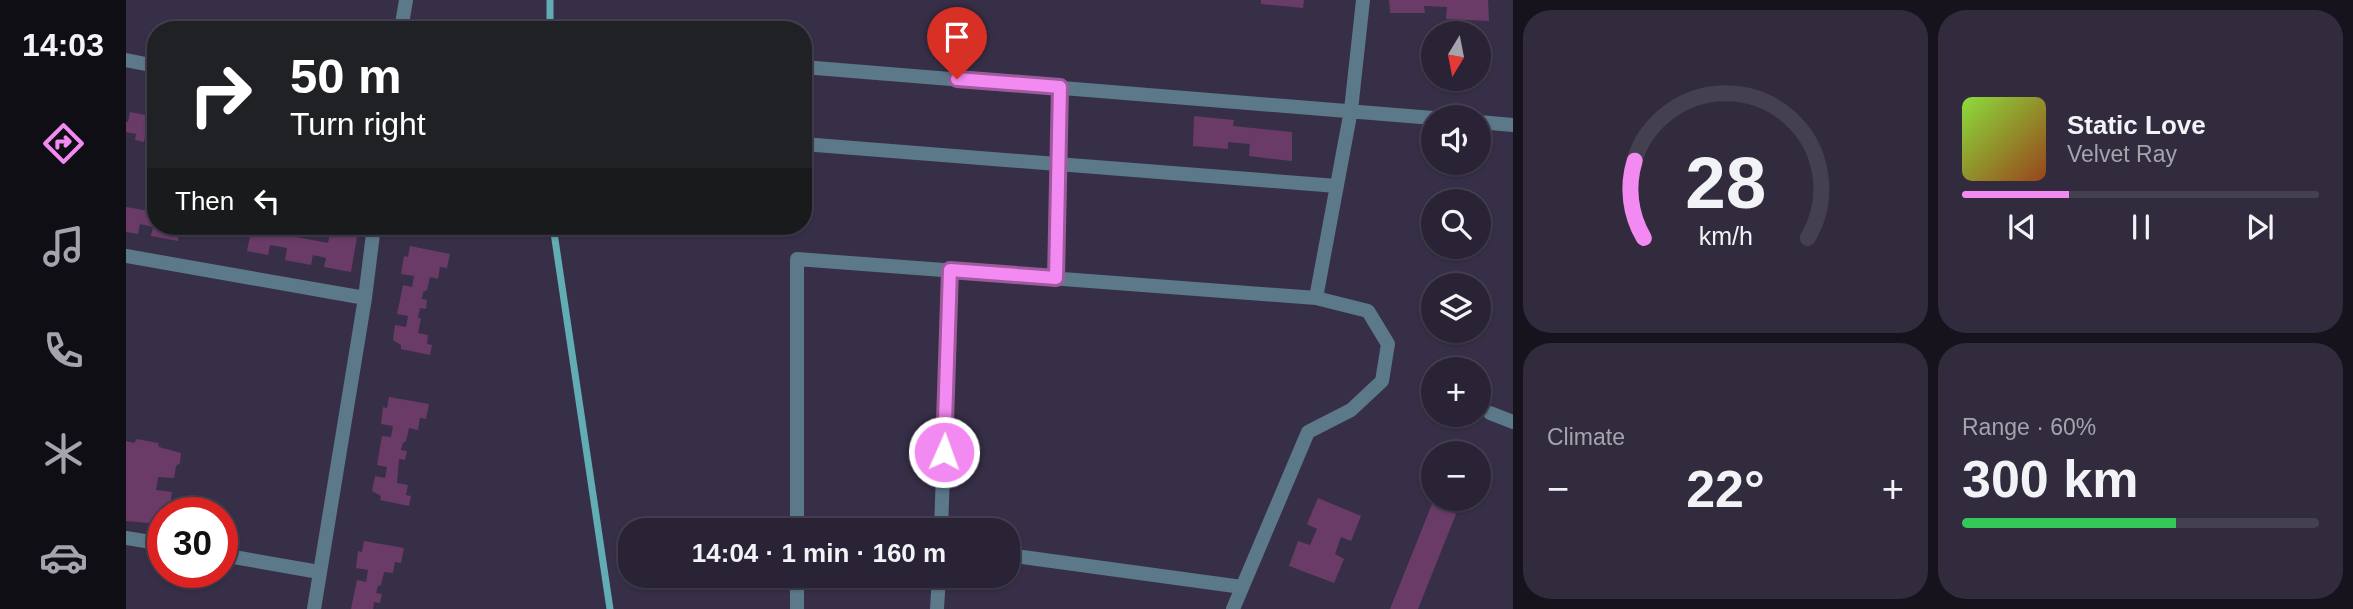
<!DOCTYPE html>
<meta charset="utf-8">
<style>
:root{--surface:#292335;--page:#312b3d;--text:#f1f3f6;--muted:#a5a4ad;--line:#454050;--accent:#f38af2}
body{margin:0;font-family:Arial,sans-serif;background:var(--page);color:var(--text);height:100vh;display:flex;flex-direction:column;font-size:26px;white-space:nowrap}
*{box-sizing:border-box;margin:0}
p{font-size:23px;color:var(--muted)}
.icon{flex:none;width:38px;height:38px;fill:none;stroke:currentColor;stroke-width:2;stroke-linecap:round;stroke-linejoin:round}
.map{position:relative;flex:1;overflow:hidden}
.panel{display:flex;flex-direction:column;gap:10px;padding:10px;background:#17131d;width:840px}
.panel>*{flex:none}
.hud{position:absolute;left:21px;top:21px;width:665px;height:214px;border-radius:28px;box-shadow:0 2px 5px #0004,0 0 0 2px var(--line);background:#202124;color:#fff;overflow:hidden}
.needle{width:46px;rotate:190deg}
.tools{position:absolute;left:1295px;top:21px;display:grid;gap:14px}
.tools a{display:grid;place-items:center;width:70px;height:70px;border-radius:50%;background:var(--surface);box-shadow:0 2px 5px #0004,0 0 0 2px var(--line);font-size:35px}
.speed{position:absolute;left:21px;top:497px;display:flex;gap:14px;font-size:35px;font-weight:700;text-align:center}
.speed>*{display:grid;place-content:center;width:91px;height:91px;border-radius:50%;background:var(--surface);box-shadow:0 2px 5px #0004,0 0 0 2px var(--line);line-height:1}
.speed .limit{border:10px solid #d22;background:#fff;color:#111}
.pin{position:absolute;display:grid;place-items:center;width:60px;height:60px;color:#fff;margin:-72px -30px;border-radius:50% 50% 50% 0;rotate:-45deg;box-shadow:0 0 7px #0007}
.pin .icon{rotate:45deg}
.me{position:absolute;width:77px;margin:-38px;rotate:2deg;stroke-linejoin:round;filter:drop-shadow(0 0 5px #0008)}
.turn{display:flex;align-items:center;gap:24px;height:147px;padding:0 28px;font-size:32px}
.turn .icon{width:91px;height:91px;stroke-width:2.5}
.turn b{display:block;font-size:49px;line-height:60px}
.then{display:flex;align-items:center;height:66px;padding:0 28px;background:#0003;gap:14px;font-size:26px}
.big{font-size:52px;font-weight:700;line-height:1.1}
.panel .card{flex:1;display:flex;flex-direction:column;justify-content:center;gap:10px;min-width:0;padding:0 24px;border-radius:28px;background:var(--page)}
.panel .dial{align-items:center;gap:0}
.dial svg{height:182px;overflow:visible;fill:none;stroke:var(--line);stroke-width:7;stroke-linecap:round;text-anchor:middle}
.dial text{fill:var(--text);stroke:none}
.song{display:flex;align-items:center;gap:21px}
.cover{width:84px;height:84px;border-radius:10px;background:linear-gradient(135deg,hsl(90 70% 55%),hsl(20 70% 35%))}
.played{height:7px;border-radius:4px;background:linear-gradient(90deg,var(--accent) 30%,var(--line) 30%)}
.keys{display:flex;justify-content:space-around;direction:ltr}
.heat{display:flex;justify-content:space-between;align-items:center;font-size:38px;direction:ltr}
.charge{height:10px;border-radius:5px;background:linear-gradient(90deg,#34c759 60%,var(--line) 0)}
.panel .tiles{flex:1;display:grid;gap:10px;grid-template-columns:repeat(2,1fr)}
.trip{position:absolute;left:492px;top:518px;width:402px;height:70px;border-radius:28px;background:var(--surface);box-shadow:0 2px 5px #0004,0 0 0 2px var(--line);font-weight:700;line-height:70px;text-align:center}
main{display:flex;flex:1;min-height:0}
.menu{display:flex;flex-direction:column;width:126px;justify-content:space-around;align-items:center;background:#100e15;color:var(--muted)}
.menu .icon{width:49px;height:49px}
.menu .current{color:var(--accent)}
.menu b{font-size:32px;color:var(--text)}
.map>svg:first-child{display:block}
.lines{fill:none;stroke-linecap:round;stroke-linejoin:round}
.stream{stroke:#62acb4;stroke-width:7}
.building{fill:#6b3b68}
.lane{stroke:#5c798a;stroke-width:14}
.street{stroke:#5c798a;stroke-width:14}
.route-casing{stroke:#9e5a9d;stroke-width:18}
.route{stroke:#f38af2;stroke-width:12}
</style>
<main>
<nav class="menu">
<b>14:03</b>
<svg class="icon current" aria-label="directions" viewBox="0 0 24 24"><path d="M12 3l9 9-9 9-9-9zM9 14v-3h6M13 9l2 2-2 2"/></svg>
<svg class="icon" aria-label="music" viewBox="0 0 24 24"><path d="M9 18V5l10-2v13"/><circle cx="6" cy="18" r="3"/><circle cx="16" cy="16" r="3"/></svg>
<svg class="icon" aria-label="phone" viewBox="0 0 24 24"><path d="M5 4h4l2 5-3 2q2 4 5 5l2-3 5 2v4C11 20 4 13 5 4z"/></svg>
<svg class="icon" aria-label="climate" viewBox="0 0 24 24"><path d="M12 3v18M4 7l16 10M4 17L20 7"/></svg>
<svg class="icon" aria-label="car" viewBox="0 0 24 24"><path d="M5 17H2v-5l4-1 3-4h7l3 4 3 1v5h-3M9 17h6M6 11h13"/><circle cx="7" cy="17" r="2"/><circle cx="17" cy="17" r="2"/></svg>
</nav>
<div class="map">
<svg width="1387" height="609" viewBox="0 0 1387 609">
<rect width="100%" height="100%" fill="#372f47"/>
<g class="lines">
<!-- stream -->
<path class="stream" d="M424 0V30
M427 226 484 609"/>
</g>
<!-- building -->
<path class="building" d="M1135 0H1178L1177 8 1135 4Z
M1263 0H1362L1363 21 1320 19 1321 7 1298 6 1299 13H1264Z
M4 112 30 117V142L26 138 19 137 18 142 9 140 10 134 0 132V122H2Z
M1068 116 1108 120 1107 126 1166 132V161L1123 156 1124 144 1102 142V149L1067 146Z
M0 207 30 212V226H54L52 241 25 236 27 227 14 224 12 234 0 232Z
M126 226H151L149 233 202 243 204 233 214 235 215 228 232 231 225 272 198 267 200 258 187 255 185 265 159 260 161 248 144 245 142 255 121 251Z
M284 246 324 254 321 268 314 267 312 279 304 277 301 290 297 292 296 299 301 300 300 309 294 308 292 318H295L292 333 302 335 301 344 306 345 304 355 275 349V345L267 340 269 325 280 327 282 316 271 314 277 285 286 287 288 276 275 274 278 256 282 257Z
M263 397 303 404 300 419 294 418 292 430 283 428 280 441 277 443 275 450 281 451 279 460 273 459 271 483 282 485 280 495 285 496 283 506 254 500 255 496 246 491 249 476 259 478 261 467 251 465 256 436 265 437 267 426 255 424 257 407 261 408Z
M11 439 32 443 33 447 55 453 54 463 50 466 48 478 32 477 30 490 46 492 44 506 48 507V513H37V521L33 524 0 521V441L8 443Z
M1192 498 1235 516 1225 541 1215 537 1209 554 1218 559 1208 583 1163 566 1172 541 1184 545 1191 529 1181 524Z
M1306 504 1330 514 1292 609H1264Z
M238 541 278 548 275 563 269 562 267 573 258 572 255 585 252 586 250 593 256 594 254 603 248 602 247 609H225L231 580 240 582 242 570 230 568 232 551 236 552Z"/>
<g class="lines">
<!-- lane -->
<path class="lane" d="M1364 413 1387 422"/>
<!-- street -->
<path class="street" d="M275 30 280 0
M0 60 30 66
M677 67 1307 118
M1353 122 1387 125
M677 144 1211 186
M0 256 239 298
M930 279 934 87
M1190 298 1225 110 1237 0
M671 530V259L1190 298 1242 311 1262 344 1256 381 1225 410 1182 432 1107 609
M815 530 824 270
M0 538 37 544
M96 555 193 572
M882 555 1116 587
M188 609 239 298 248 226
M671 609V576
M811 609 813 576"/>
</g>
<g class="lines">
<!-- route casing -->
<g class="route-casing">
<path id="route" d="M818 452 824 270 930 278 934 87 831 79"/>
</g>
<!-- route -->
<use href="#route" class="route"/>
</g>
</svg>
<div class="tools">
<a><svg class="needle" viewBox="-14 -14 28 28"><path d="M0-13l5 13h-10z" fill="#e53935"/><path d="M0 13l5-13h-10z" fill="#a5a4ad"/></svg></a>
<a><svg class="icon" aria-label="sound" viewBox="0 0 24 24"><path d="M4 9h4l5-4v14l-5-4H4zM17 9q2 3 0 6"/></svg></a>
<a><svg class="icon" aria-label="search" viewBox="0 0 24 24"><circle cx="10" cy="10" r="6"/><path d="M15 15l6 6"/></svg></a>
<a><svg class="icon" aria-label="layers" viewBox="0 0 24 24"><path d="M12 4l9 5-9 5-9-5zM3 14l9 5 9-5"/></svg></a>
<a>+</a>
<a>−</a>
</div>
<div class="speed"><div class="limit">30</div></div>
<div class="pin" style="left:831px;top:79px;background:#d93025"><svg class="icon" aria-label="arrive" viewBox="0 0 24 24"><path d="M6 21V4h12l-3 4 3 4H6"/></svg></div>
<svg class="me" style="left:818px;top:452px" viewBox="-20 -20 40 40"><circle r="17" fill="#f38af2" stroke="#fff" stroke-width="3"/><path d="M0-11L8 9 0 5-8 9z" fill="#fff"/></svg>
<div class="trip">14:04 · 1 min · 160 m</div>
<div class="hud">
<div class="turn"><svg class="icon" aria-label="right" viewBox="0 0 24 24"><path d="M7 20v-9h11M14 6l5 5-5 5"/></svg><div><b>50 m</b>Turn right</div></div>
<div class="then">Then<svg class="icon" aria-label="left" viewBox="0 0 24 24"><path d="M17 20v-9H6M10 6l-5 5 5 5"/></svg></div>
</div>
</div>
<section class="panel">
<div class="tiles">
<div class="card dial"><svg viewBox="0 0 100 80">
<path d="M14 69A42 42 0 1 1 86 69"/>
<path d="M14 69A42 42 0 0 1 10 35" stroke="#f38af2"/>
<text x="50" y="56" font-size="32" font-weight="700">28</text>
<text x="50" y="72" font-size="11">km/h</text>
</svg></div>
<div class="card">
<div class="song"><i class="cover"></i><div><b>Static Love</b><p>Velvet Ray</p></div></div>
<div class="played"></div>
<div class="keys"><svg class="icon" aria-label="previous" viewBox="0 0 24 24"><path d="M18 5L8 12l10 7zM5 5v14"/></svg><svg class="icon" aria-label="pause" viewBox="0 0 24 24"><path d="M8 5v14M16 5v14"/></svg><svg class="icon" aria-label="next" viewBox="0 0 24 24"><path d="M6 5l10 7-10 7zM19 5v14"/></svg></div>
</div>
<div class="card"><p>Climate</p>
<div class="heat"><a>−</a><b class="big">22°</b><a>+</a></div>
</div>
<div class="card"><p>Range · 60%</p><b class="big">300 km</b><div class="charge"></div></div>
</div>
</section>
</main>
